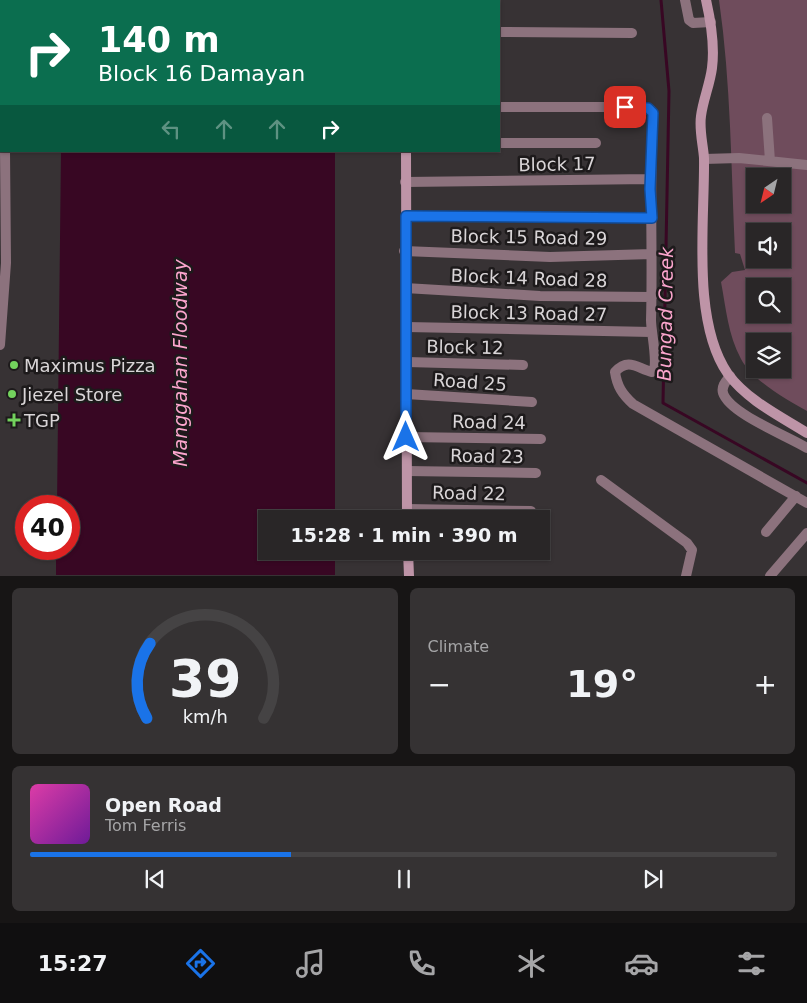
<!DOCTYPE html>
<meta charset="utf-8">
<style>
:root{--surface:#292627;--page:#353233;--text:#f1f3f6;--muted:#a5a5a7;--line:#454344;--accent:#1a73e8}
body{margin:0;font-family:"DejaVu Sans",sans-serif;background:var(--page);color:var(--text);height:100vh;display:flex;flex-direction:column;font-size:19px;white-space:nowrap}
*{box-sizing:border-box;margin:0}
p{font-size:16px;color:var(--muted)}
.icon{flex:none;width:28px;height:28px;fill:none;stroke:currentColor;stroke-width:2;stroke-linecap:round;stroke-linejoin:round}
.map{position:relative;height:576px;overflow:hidden}
.side{display:flex;flex-direction:column;gap:12px;padding:12px;background:#171515;flex:1}
.side>*{flex:none}
.hud{position:absolute;left:0px;top:0px;width:500px;height:152px;box-shadow:0 1px 4px #0004,0 0 0 1px var(--line);background:#0b6e4f;color:#fff;overflow:hidden}
.needle{width:32px;rotate:215deg}
.tools{position:absolute;left:746px;top:168px;display:grid;gap:10px}
.tools a{display:grid;place-items:center;width:45px;height:45px;border-radius:0px;background:var(--surface);box-shadow:0 1px 4px #0004,0 0 0 1px var(--line);font-size:25px}
.speed{position:absolute;left:15px;top:495px;display:flex;gap:10px;font-size:25px;font-weight:700;text-align:center}
.speed>*{display:grid;place-content:center;width:65px;height:65px;border-radius:50%;background:var(--surface);box-shadow:0 1px 4px #0004,0 0 0 1px var(--line);line-height:1}
.speed .limit{border:8px solid #d22;background:#fff;color:#111}
.pin{position:absolute;display:grid;place-items:center;width:42px;height:42px;color:#fff;margin:-21px;border-radius:10px;box-shadow:0 2px 8px #0006}
.me{position:absolute;width:55px;margin:-28px;rotate:0deg;stroke-linejoin:round;filter:drop-shadow(0 0 4px #0008)}
.turn{display:flex;align-items:center;gap:18px;height:105px;padding:0 15px;font-size:22px}
.turn .icon{width:65px;height:65px;stroke-width:2.5}
.turn b{display:block;font-size:35px;line-height:42px}
.lanes{display:flex;align-items:center;height:48px;padding:0 15px;background:#0003;justify-content:center;gap:25px;direction:ltr}
.lanes .off{opacity:.35}
.big{font-size:38px;font-weight:700;line-height:1.1}
.side .widget{flex:1;display:flex;flex-direction:column;justify-content:center;gap:8px;min-width:0;padding:0 18px;border-radius:8px;background:var(--page)}
.side .dial{align-items:center;gap:0}
.dial svg{height:130px;overflow:visible;fill:none;stroke:var(--line);stroke-width:7;stroke-linecap:round;text-anchor:middle}
.dial text{fill:var(--text);stroke:none}
.song{display:flex;align-items:center;gap:15px}
.cover{width:60px;height:60px;border-radius:8px;background:linear-gradient(135deg,hsl(320 70% 55%),hsl(280 70% 35%))}
.played{height:5px;border-radius:2px;background:linear-gradient(90deg,var(--accent) 35%,var(--line) 35%)}
.keys{display:flex;justify-content:space-around;direction:ltr}
.heat{display:flex;justify-content:space-between;align-items:center;font-size:28px;direction:ltr}
.side .tiles{flex:1;display:grid;gap:12px;grid-template-columns:1fr 1fr}
.widget:last-child{grid-column:span 2}
.trip{position:absolute;left:258px;top:510px;width:292px;height:50px;border-radius:0px;background:var(--surface);box-shadow:0 1px 4px #0004,0 0 0 1px var(--line);font-weight:700;line-height:50px;text-align:center}
.tab-bar{display:flex;height:80px;justify-content:space-around;align-items:center;background:#100f10;color:var(--muted)}
.tab-bar .icon{width:35px;height:35px}
.tab-bar .active{color:var(--accent)}
.tab-bar b{font-size:22px;color:var(--text)}
.map>svg:first-child{display:block}
.green{fill:#6f4c5c;fill-rule:evenodd}
.water{fill:#380723}
.lines{fill:none;stroke-linecap:round;stroke-linejoin:round}
.stream{stroke:#380723;stroke-width:3}
.street{stroke:#8c727d;stroke-width:10}
.secondary{stroke:#be94a7;stroke-width:10}
.route-casing{stroke:#114b97;stroke-width:12}
.route{stroke:#1a73e8;stroke-width:9}
.poi-dot{fill:#73d25d;stroke:#1d1a1b;stroke-width:2}
.labels{text-anchor:middle;dominant-baseline:central;stroke-width:5;stroke-linejoin:round;paint-order:stroke}
.street-label{font-size:18px;fill:#d9d5d7;stroke:#1d1a1b}
.poi-label{font-size:18px;fill:#d9d5d7;stroke:#1d1a1b;text-anchor:start}
.water-label{font-size:19px;font-style:italic;fill:#fba5cd;stroke:#1d1a1b}
</style>
<div class="map">
<svg width="807" height="576" viewBox="0 0 807 576">
<rect width="100%" height="100%" fill="#373234"/>
<!-- green -->
<path class="green" d="M719 0H807V411C787 400 752 380 741 359 728 335 726 308 721 282L732 272 745 270 740 254 735 253C731 169 731 83 719 0ZM755 176H782V204H755ZM755 231H782V259H755ZM755 286H782V314H755ZM755 341H782V369H755Z"/>
<!-- water -->
<path class="water" d="M63 0H335V1H63Z
M61 151H335V519H266V551H335V575H56V549H69V506H57Z"/>
<g class="lines">
<!-- stream -->
<path class="stream" d="M661 0 669 91 663 403 807 483"/>
<!-- street -->
<path class="street" d="M685 0 689 20 693 23 711 22
M6 1V0
M0 14H1
M499 32 632 33
M0 46H1
M0 78H1
M499 107H644L651 110 653 113C649 182 653 251 651 320 651 332 659 366 652 372 638 369 629 357 615 372 617 386 622 394 633 404L807 503
M767 118 770 161
M0 128H1
M499 143H596
M704 159 739 158 807 165
M405 182 650 179
M406 216 652 218
M404 251 550 257 652 254
M405 288 540 296 652 297
M406 327 651 332
M0 345 6 263 5 151
M407 362 523 365
M730 376C726 381 721 386 723 393 730 414 788 436 807 448
M406 394 532 402
M406 437 541 439
M407 471 536 473
M601 480 687 543 692 550 686 576
M407 509 531 511
M766 532 796 496
M770 576 807 533"/>
<!-- secondary -->
<path class="secondary" d="M706 0C711 22 715 45 712 68 710 84 703 100 701 116 699 130 703 144 704 158 705 220 691 321 728 374 747 400 780 416 807 433
M407 1V0
M406 151 407 519
M408 551 409 576"/>
</g>
<g class="lines">
<!-- route casing -->
<g class="route-casing">
<path id="route" d="M406 437V216L652 218 650 189 653 113 648 108 625 107"/>
</g>
<!-- route -->
<use href="#route" class="route"/>
</g>
<!-- markers -->
<g class="poi-dot">
<circle cx="14" cy="365" r="5"/>
<circle cx="12" cy="394" r="5"/>
<path d="M11.5 412.5h5v5h5v5h-5v5h-5v-5h-5v-5h5z"/>
</g>
<g class="labels">
<!-- street labels -->
<g class="street-label">
<text transform="translate(557 164) rotate(-1)">Block 17</text>
<text transform="translate(529 237) rotate(1)">Block 15 Road 29</text>
<text transform="translate(529 278) rotate(2)">Block 14 Road 28</text>
<text transform="translate(529 313) rotate(1)">Block 13 Road 27</text>
<text transform="translate(465 347) rotate(1)">Block 12</text>
<text transform="translate(470 382) rotate(4)">Road 25</text>
<text transform="translate(489 422) rotate(1)">Road 24</text>
<text transform="translate(487 456) rotate(1)">Road 23</text>
<text transform="translate(469 493) rotate(1)">Road 22</text>
</g>
<!-- poi labels -->
<g class="poi-label">
<text x="24" y="365">Maximus Pizza</text>
<text x="22" y="394">Jiezel Store</text>
<text x="24" y="420">TGP</text>
</g>
<!-- water labels -->
<g class="water-label">
<text transform="translate(665 314) rotate(-89)">Bungad Creek</text>
<text transform="translate(180 363) rotate(-90)">Manggahan Floodway</text>
</g>
</g>
</svg>
<div class="tools">
<a><svg class="needle" viewBox="-14 -14 28 28"><path d="M0-13l5 13h-10z" fill="#e53935"/><path d="M0 13l5-13h-10z" fill="#a5a5a7"/></svg></a>
<a><svg class="icon" aria-label="sound" viewBox="0 0 24 24"><path d="M4 9h4l5-4v14l-5-4H4zM17 9q2 3 0 6"/></svg></a>
<a><svg class="icon" aria-label="search" viewBox="0 0 24 24"><circle cx="10" cy="10" r="6"/><path d="M15 15l6 6"/></svg></a>
<a><svg class="icon" aria-label="layers" viewBox="0 0 24 24"><path d="M12 4l9 5-9 5-9-5zM3 14l9 5 9-5"/></svg></a>
</div>
<div class="speed"><div class="limit">40</div></div>
<div class="pin" style="left:625px;top:107px;background:#d93025"><svg class="icon" aria-label="arrive" viewBox="0 0 24 24"><path d="M6 21V4h12l-3 4 3 4H6"/></svg></div>
<svg class="me" style="left:406px;top:437px" viewBox="-20 -20 40 40"><path d="M0-17L14 15 0 8-14 15z" fill="#1a73e8" stroke="#fff" stroke-width="4"/></svg>
<div class="trip">15:28 · 1 min · 390 m</div>
<div class="hud">
<div class="turn"><svg class="icon" aria-label="right" viewBox="0 0 24 24"><path d="M7 20v-9h11M14 6l5 5-5 5"/></svg><div><b>140 m</b>Block 16 Damayan</div></div>
<div class="lanes"><svg class="icon off" aria-label="left" viewBox="0 0 24 24"><path d="M17 20v-9H6M10 6l-5 5 5 5"/></svg><svg class="icon off" aria-label="ahead" viewBox="0 0 24 24"><path d="M12 20V5M6 11l6-6 6 6"/></svg><svg class="icon off" aria-label="ahead" viewBox="0 0 24 24"><path d="M12 20V5M6 11l6-6 6 6"/></svg><svg class="icon" aria-label="right" viewBox="0 0 24 24"><path d="M7 20v-9h11M14 6l5 5-5 5"/></svg></div>
</div>
</div>
<section class="side">
<div class="tiles">
<div class="widget dial"><svg viewBox="0 0 100 80">
<path d="M14 69A42 42 0 1 1 86 69"/>
<path d="M14 69A42 42 0 0 1 16 23" stroke="#1a73e8"/>
<text x="50" y="56" font-size="32" font-weight="700">39</text>
<text x="50" y="72" font-size="11">km/h</text>
</svg></div>
<div class="widget"><p>Climate</p>
<div class="heat"><a>−</a><b class="big">19°</b><a>+</a></div>
</div>
<div class="widget">
<div class="song"><i class="cover"></i><div><b>Open Road</b><p>Tom Ferris</p></div></div>
<div class="played"></div>
<div class="keys"><svg class="icon" aria-label="previous" viewBox="0 0 24 24"><path d="M18 5L8 12l10 7zM5 5v14"/></svg><svg class="icon" aria-label="pause" viewBox="0 0 24 24"><path d="M8 5v14M16 5v14"/></svg><svg class="icon" aria-label="next" viewBox="0 0 24 24"><path d="M6 5l10 7-10 7zM19 5v14"/></svg></div>
</div>
</div>
</section>
<nav class="tab-bar">
<b>15:27</b>
<svg class="icon active" aria-label="directions" viewBox="0 0 24 24"><path d="M12 3l9 9-9 9-9-9zM9 14v-3h6M13 9l2 2-2 2"/></svg>
<svg class="icon" aria-label="music" viewBox="0 0 24 24"><path d="M9 18V5l10-2v13"/><circle cx="6" cy="18" r="3"/><circle cx="16" cy="16" r="3"/></svg>
<svg class="icon" aria-label="phone" viewBox="0 0 24 24"><path d="M5 4h4l2 5-3 2q2 4 5 5l2-3 5 2v4C11 20 4 13 5 4z"/></svg>
<svg class="icon" aria-label="climate" viewBox="0 0 24 24"><path d="M12 3v18M4 7l16 10M4 17L20 7"/></svg>
<svg class="icon" aria-label="car" viewBox="0 0 24 24"><path d="M5 17H2v-5l4-1 3-4h7l3 4 3 1v5h-3M9 17h6M6 11h13"/><circle cx="7" cy="17" r="2"/><circle cx="17" cy="17" r="2"/></svg>
<svg class="icon" aria-label="filters" viewBox="0 0 24 24"><path d="M4 7h16M4 17h16"/><circle cx="9" cy="7" r="2"/><circle cx="15" cy="17" r="2"/></svg>
</nav>
